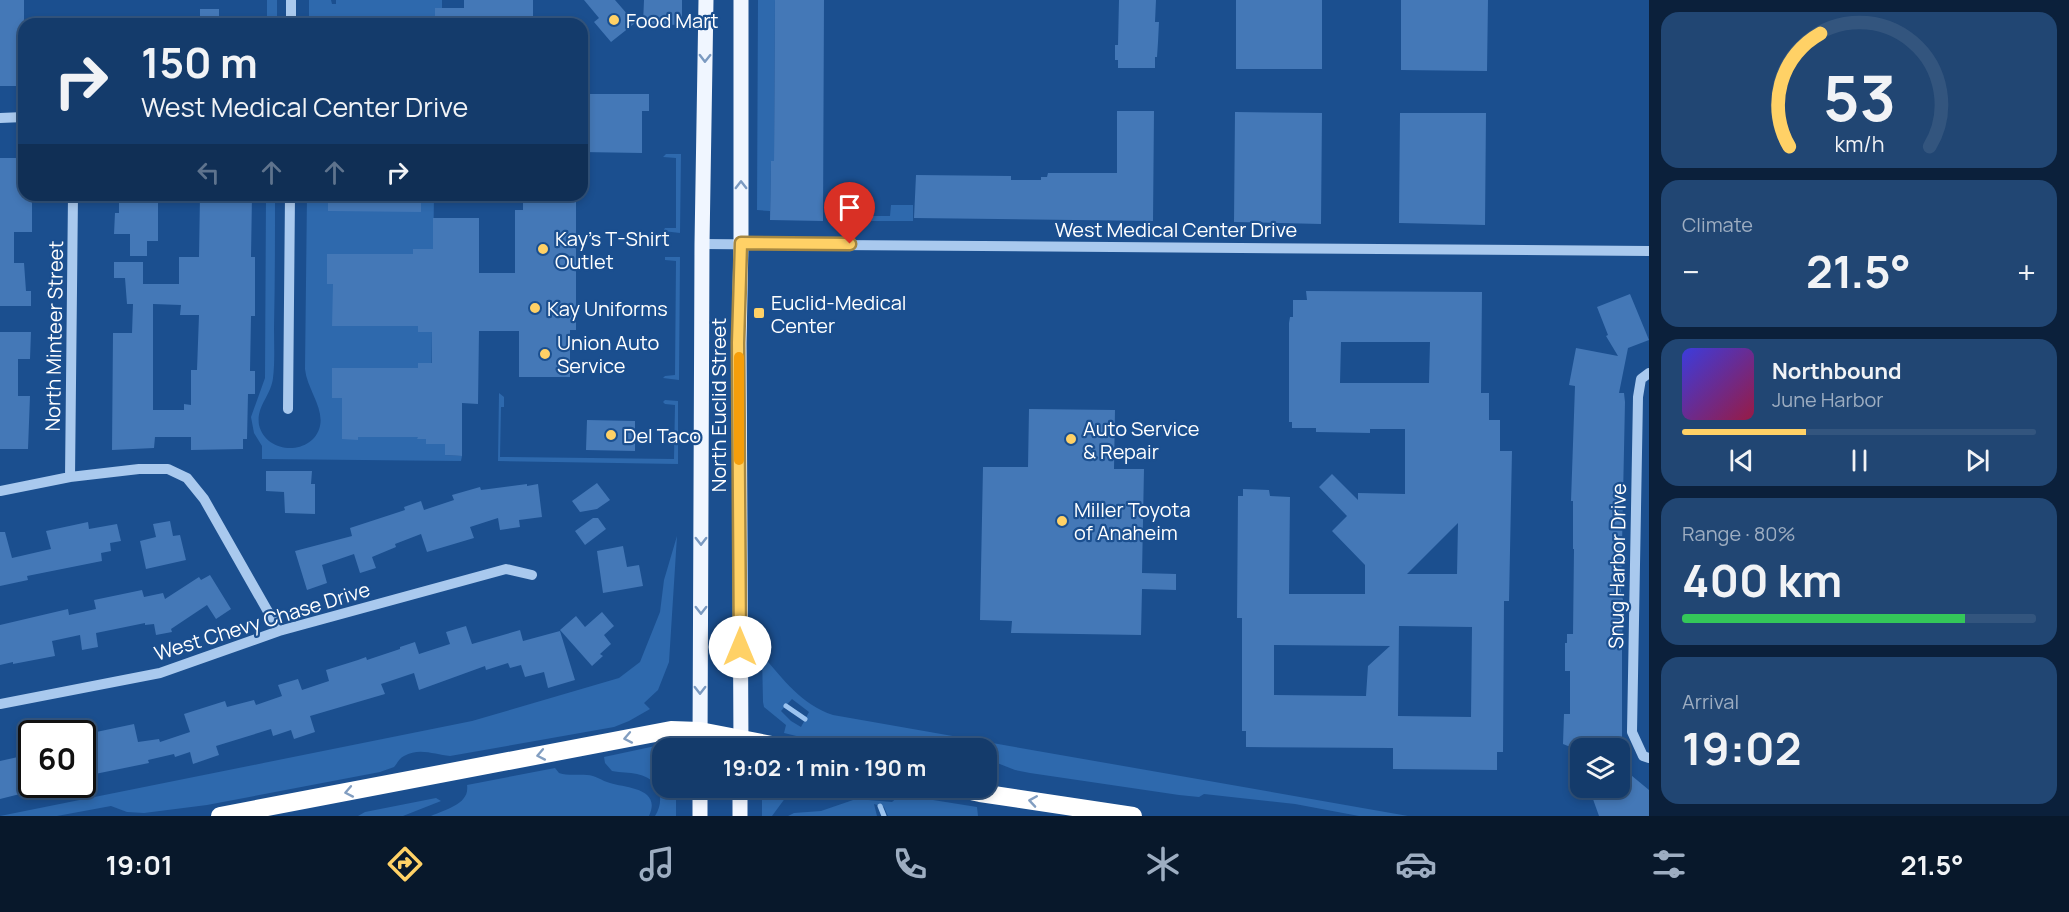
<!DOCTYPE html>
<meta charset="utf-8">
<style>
:root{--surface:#143b6b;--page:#214673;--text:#f1f3f6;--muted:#9dadc1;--line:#33557e;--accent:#ffd166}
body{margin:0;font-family:Manrope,sans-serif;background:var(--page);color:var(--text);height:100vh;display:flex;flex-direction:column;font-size:22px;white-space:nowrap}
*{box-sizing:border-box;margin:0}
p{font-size:20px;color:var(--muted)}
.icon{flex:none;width:33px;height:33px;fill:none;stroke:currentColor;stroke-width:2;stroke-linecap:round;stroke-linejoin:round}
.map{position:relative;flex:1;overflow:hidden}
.details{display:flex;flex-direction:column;gap:12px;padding:12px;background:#0b203b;width:420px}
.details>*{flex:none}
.guide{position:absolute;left:18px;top:18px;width:570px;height:183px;border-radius:18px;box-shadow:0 3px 9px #0003,0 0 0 2px var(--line);background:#143b6b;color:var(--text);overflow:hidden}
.buttons{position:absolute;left:1570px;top:738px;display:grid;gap:12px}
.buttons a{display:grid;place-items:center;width:60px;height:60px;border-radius:12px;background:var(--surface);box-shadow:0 3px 9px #0003,0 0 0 2px var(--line);font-size:30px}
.speed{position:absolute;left:18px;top:720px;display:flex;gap:12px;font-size:30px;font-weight:700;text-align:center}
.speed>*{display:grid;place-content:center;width:78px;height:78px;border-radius:50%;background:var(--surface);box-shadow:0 3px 9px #0003,0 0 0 2px var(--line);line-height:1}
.speed .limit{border:3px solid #111;border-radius:9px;background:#fff;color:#111}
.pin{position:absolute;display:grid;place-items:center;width:51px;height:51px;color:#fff;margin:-62px -26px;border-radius:50% 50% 50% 0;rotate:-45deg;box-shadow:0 0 6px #0007}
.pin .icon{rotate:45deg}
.me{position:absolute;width:66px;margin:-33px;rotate:0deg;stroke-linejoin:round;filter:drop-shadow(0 0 4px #0008)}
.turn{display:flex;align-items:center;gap:21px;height:126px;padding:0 24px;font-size:27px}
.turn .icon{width:78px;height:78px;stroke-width:2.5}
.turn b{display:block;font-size:42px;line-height:51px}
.lanes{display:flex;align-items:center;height:57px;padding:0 24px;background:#0003;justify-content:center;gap:30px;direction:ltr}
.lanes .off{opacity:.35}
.big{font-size:45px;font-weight:700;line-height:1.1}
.details .widget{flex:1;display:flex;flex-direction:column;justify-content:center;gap:9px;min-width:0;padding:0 21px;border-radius:18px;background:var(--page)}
.details .dial{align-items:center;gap:0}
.dial svg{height:156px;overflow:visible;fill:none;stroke:var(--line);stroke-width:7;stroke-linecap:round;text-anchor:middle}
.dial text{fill:var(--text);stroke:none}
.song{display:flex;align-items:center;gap:18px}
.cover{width:72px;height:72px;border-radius:9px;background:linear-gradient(135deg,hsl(240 70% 55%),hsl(340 70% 35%))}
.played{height:6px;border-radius:3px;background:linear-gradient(90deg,var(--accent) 35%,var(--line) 35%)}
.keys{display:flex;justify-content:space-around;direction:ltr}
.heat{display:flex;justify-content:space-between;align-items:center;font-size:33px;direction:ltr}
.charge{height:9px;border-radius:4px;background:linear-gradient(90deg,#34c759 80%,var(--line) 0)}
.trip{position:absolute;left:652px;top:738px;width:345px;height:60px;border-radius:18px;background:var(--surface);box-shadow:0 3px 9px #0003,0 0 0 2px var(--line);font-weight:700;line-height:60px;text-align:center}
.tabs{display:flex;height:96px;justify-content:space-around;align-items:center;background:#08182b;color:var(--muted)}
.tabs .icon{width:42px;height:42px}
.tabs .selected{color:var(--accent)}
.tabs b{font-size:27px;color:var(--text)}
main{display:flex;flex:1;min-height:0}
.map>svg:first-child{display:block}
.green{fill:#2e69ad;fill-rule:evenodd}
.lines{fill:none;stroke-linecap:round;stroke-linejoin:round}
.stream{stroke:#9cc4f0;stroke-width:5}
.building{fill:#4478b7;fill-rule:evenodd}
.minor{stroke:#a9c9ee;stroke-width:10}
.major{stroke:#f0f6ff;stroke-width:15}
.highway{stroke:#fff;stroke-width:18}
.oneway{stroke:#7b9ac1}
.oneway2{stroke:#829ec1}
.route-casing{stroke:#a68842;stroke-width:15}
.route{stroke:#ffd166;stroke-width:10}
.slow{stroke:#f59e0b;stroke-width:10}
.poi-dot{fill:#ffd166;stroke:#1b4f8f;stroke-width:2}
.labels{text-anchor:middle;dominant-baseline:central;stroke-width:4.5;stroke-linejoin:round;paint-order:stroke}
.poi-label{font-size:20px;fill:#fff;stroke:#1b4f8f;text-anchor:start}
.street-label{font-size:20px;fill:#fff;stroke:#1b4f8f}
</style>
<main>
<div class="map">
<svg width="1649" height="816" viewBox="0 0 1649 816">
<rect width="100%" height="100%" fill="#1b4f8f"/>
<!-- green -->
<path class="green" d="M267 0H277V24H267Z
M309 0H331L332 4H336V0H442V8H435V24H309Z
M758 0H775L774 161 771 162 770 211 757 210Z
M666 154H681L680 233 663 231 665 228H676V158L663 157Z
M266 195H275C275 239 275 283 274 328 274 344 275 362 273 378 271 396 256 406 259 425 266 455 313 456 320 426 324 407 307 389 305 369L307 195H434L431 403 439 444H445V455L462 456 461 461 262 459V446L254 433 251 417 265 378Z
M891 205H913V221H860V216H890Z
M665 257H680L679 380 663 378 665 376 675 375 676 261 665 260Z
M499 393 504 397V407H501L500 457 674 459 675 405 665 404 663 402 665 400 678 401V464L498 461Z
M677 536 669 662 658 690 644 703 650 709 629 721 614 727 450 756C435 755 420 747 404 756 399 758 397 764 394 767 390 769 384 770 380 772L207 805 144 813 127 812 111 806 57 816H0L472 721 619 678 640 662 660 612 664 580Z
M762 655C783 679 802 705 833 715L1408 816H1359L1295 804 1204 794 1199 797 1179 795 1030 773 1015 770 987 759V748H846L784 733 786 725 764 707 763 702ZM792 699 809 712 801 727 791 721 781 711Z
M660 745 661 754H663V788H676V816H655C666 799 659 778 637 774 629 772 621 773 612 771L605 763 604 757Z
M555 768 559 773C568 776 578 774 587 775 595 775 602 781 610 783 626 788 662 788 649 816H431C446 809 470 804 467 785Z
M762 788H831C817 797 801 792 786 797L772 816H762Z
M900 791 933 800 977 807 978 816H888L884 807 874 804 877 816H788L794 813 821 811 856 799 892 802 899 796Z
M436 798 441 801 403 816H358L365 812Z"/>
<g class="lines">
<!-- stream -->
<path class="stream" d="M786 706 805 719
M880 806 884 816"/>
</g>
<!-- building -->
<path class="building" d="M0 0H24V86H0Z
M464 0H533V24H435V8H464Z
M584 0H615L635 23 611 42 594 22 599 18Z
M644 0H682V25L643 24Z
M775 0H824L823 221 770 220 771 161H774Z
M1119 0H1156L1155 22H1159L1158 42 1157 57H1155V68H1118V60H1115V45H1118Z
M1236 0H1322V69H1236Z
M1401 0H1488L1487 71 1401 70Z
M200 9H219V24H200Z
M582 94H649V111H642V153L582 152Z
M1117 111H1154L1153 221 914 218 916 175 1011 176V180H1041V177H1047L1048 173H1117Z
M1235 112 1322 113 1321 224 1234 222Z
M1400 113H1486L1485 225 1399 223Z
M0 158H19V176H21V184H24V195H32V232H14V263H24L26 291H31V306H0Z
M119 195H158V241H147V256H130V234H114L115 213H119Z
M200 195H252L251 257H255V316H251L250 371H255V394H248L247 439H243V449L191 450V437H155L154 448 112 450 113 333H132L133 304H127L125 278H114V262H143V284H179V257H199ZM153 304 181 305 180 315H199L197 370H191V405L184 404V410H153Z
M328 195H421V212L328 211Z
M523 195H576V330H570V377H519V331H479L478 404 462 403V456L445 455V444H426V439H417L418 437H358V440L342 439V398H332V368H418V363H432V332H418V326H332L333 284H327V254H413V249H433V218H479V273H515V210H523Z
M1306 291 1482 292 1481 393H1489V420H1500V451H1512L1509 601H1504L1503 752H1497V770L1393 769V748L1246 747V731H1242V618H1237L1238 496H1243V489L1269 490 1270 496 1290 497 1289 594H1365V565L1332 531 1347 516 1319 487 1332 474 1358 500V493L1405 494V429H1370V433L1316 432V428H1292V422H1289V323L1290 317H1293V300H1307ZM1341 342H1430L1429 383H1340ZM1458 523 1457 574H1407ZM1399 626 1472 627 1471 717 1398 716ZM1274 645 1390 646 1368 666 1366 696 1274 695Z
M1630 294 1649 340 1628 348 1619 393H1624L1625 402 1621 593 1624 603 1622 637V746H1568L1563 744 1564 714H1570V671H1565V643H1567V634H1573L1574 549H1573V501H1571L1575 386 1569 385 1576 348 1618 356 1606 336 1608 335 1597 307Z
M0 332H31L30 359H18V396H30L28 449H0Z
M1029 409 1115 410 1114 469H1144L1142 573 1176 574V590L1142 589 1141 635 1011 633 1012 621 980 620 983 467H1028Z
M587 420 635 421V451L586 450Z
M266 471H312L311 484H315V514L285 513 284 492 266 491Z
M597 483 610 500 597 509 580 512 572 501Z
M527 484V486L538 484 542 517 519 520 520 527 500 530 498 518 470 527 474 538 427 552 421 534 395 544 396 547 372 557 376 568 360 573 354 554 322 565 327 583 307 590 295 551 352 536 350 528 399 512 405 510 404 507 421 501 424 510 454 500 452 495 480 487 481 490Z
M593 518H598L606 529 585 545 575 531Z
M170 521 173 536 180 535 186 560 146 569 140 541 156 537 153 524Z
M88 522 89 529 117 524 121 541 110 543 111 551 101 553 102 561 27 576 28 580 0 586V532H5L12 558 51 549 46 531Z
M623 546 627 567 639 565 643 586 603 593 597 551Z
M210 575 231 609 216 619 207 605 171 629 172 632 156 635 154 624 145 625V623L96 633 98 647 82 650 80 635 52 641 55 656 13 664V662L0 665V625L68 609 69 615 96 609 94 600 142 590 144 597 163 593 165 599 199 577 201 580Z
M602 612 614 626 604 635 611 644 600 654 603 656 592 666 560 630 576 616 585 627Z
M466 626 472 644 520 630 523 641 560 631 575 680 548 688 544 672 525 677 521 665 510 668 508 663 486 670 485 666 419 690 414 673 381 684 385 694 310 716 315 732 294 739 291 730 273 736 271 729 216 746 219 755 193 764 190 752 175 757 174 754 148 760 149 763 95 774 93 765 82 768V735L134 724 138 742 159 739 160 742 190 732 184 714 225 701 227 707 254 700 256 705 282 696 278 685 298 679 302 690 329 681 326 670 358 660 366 657 367 660 400 649V647L415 642 419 654 450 644 446 632Z
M32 744V791L0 799V761L18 757 17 748Z
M1620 766 1649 790V816H1599L1589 788H1620Z"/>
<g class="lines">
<!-- minor -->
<path class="minor" d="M291 24V0
M0 118 24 117
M702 244 1649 251
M1649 373 1641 379 1638 397 1632 732 1643 756 1649 758
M288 409 290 195
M70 477 73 195
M0 491 70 477 139 469H168L187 478 204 499 279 631
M0 704 160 673 279 631 506 569 532 575"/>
<!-- major -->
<path class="major" d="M700 748 702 244 706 0
M741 748 739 343 741 243V0
M700 816V788
M740 816V788"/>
<!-- highway -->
<path class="highway" d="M957 788 980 793 1133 816
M220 816 671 730 700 731 787 748"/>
</g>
<!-- one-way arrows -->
<defs><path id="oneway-chevron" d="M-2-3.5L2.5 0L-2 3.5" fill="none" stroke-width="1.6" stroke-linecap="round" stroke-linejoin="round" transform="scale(1.5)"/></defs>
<g class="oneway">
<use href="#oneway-chevron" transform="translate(705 58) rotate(91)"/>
<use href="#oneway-chevron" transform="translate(741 185) rotate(-90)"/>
<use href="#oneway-chevron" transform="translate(701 541) rotate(90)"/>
<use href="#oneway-chevron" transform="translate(701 610) rotate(90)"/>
<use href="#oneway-chevron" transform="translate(700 690) rotate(90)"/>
</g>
<g class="oneway2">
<use href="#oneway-chevron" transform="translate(628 738) rotate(169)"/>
<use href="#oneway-chevron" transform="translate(541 755) rotate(169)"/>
<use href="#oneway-chevron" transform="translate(349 792) rotate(169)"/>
<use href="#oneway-chevron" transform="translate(1033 801) rotate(-171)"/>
</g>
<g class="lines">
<!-- route casing -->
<g class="route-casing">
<path id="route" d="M740 647 738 343 741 243 850 244"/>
</g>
<!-- route -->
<use href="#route" class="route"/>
<!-- slow -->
<path class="slow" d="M739 357V460"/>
</g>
<!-- markers -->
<g class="poi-dot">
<circle cx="614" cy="20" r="6"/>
<circle cx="543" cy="249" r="6"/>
<circle cx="535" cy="308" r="6"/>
<rect x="753" y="307" width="12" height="12" rx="3"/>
<circle cx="545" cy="354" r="6"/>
<circle cx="611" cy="435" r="6"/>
<circle cx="1071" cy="439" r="6"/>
<circle cx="1062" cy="521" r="6"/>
</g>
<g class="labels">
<!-- poi labels -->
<g class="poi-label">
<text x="626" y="20">Food Mart</text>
<text x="555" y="238">Kay's T-Shirt<tspan x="555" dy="23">Outlet</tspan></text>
<text x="771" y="302">Euclid-Medical<tspan x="771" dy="23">Center</tspan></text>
<text x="547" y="308">Kay Uniforms</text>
<text x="557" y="342">Union Auto<tspan x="557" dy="23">Service</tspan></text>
<text x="1083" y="428">Auto Service<tspan x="1083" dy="23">&amp; Repair</tspan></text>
<text x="623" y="435">Del Taco</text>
<text x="1074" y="509">Miller Toyota<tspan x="1074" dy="23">of Anaheim</tspan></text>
</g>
<!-- street labels -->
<g class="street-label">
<text x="1176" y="229">West Medical Center Drive</text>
<text transform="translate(54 336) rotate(-89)">North Minteer Street</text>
<text transform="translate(718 405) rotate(-90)">North Euclid Street</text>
<text transform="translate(1617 566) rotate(-89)">Snug Harbor Drive</text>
<text transform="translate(262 621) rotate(-17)">West Chevy Chase Drive</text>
</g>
</g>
</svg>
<div class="buttons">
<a><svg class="icon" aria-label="layers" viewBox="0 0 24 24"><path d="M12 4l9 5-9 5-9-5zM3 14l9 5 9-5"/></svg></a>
</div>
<div class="speed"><div class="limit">60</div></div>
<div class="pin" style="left:850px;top:244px;background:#d93025"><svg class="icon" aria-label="arrive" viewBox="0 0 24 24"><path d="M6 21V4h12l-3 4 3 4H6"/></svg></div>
<svg class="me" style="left:740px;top:647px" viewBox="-20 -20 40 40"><circle r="19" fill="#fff"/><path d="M0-13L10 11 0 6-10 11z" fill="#ffd166"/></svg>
<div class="trip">19:02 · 1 min · 190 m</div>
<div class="guide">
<div class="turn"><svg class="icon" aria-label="right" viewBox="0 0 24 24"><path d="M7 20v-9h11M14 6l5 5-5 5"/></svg><div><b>150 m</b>West Medical Center Drive</div></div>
<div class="lanes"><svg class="icon off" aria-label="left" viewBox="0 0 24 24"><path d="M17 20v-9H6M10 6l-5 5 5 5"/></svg><svg class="icon off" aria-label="ahead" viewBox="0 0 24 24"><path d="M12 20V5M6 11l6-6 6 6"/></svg><svg class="icon off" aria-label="ahead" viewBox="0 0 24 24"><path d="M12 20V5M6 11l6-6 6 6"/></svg><svg class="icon" aria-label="right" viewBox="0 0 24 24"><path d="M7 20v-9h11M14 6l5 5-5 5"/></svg></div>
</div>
</div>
<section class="details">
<div class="widget dial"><svg viewBox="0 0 100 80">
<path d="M14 69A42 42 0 1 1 86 69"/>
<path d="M14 69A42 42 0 0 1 30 11" stroke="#ffd166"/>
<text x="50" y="56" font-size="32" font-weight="700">53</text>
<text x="50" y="72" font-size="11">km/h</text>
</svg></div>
<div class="widget"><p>Climate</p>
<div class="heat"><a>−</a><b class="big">21.5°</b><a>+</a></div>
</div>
<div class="widget">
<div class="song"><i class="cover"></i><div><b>Northbound</b><p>June Harbor</p></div></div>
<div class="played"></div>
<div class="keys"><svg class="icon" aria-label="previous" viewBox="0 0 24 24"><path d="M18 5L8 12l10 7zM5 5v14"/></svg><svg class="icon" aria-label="pause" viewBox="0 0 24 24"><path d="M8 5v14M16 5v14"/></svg><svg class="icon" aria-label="next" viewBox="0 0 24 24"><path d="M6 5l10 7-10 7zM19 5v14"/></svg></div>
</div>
<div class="widget"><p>Range · 80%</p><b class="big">400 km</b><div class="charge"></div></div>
<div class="widget"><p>Arrival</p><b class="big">19:02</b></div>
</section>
</main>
<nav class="tabs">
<b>19:01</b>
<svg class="icon selected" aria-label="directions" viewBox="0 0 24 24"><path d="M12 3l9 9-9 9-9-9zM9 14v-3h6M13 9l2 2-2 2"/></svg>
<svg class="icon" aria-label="music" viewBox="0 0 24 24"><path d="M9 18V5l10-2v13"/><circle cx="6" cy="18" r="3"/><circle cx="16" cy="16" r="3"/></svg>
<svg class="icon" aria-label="phone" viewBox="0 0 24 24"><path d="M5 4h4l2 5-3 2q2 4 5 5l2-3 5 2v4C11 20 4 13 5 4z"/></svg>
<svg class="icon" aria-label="climate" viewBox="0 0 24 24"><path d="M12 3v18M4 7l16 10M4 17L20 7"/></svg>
<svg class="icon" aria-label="car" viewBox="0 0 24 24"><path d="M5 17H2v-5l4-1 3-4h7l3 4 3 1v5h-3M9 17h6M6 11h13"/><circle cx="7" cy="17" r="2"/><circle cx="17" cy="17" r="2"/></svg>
<svg class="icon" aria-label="filters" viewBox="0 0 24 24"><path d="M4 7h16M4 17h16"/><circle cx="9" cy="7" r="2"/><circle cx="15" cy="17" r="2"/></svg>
<b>21.5°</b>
</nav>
